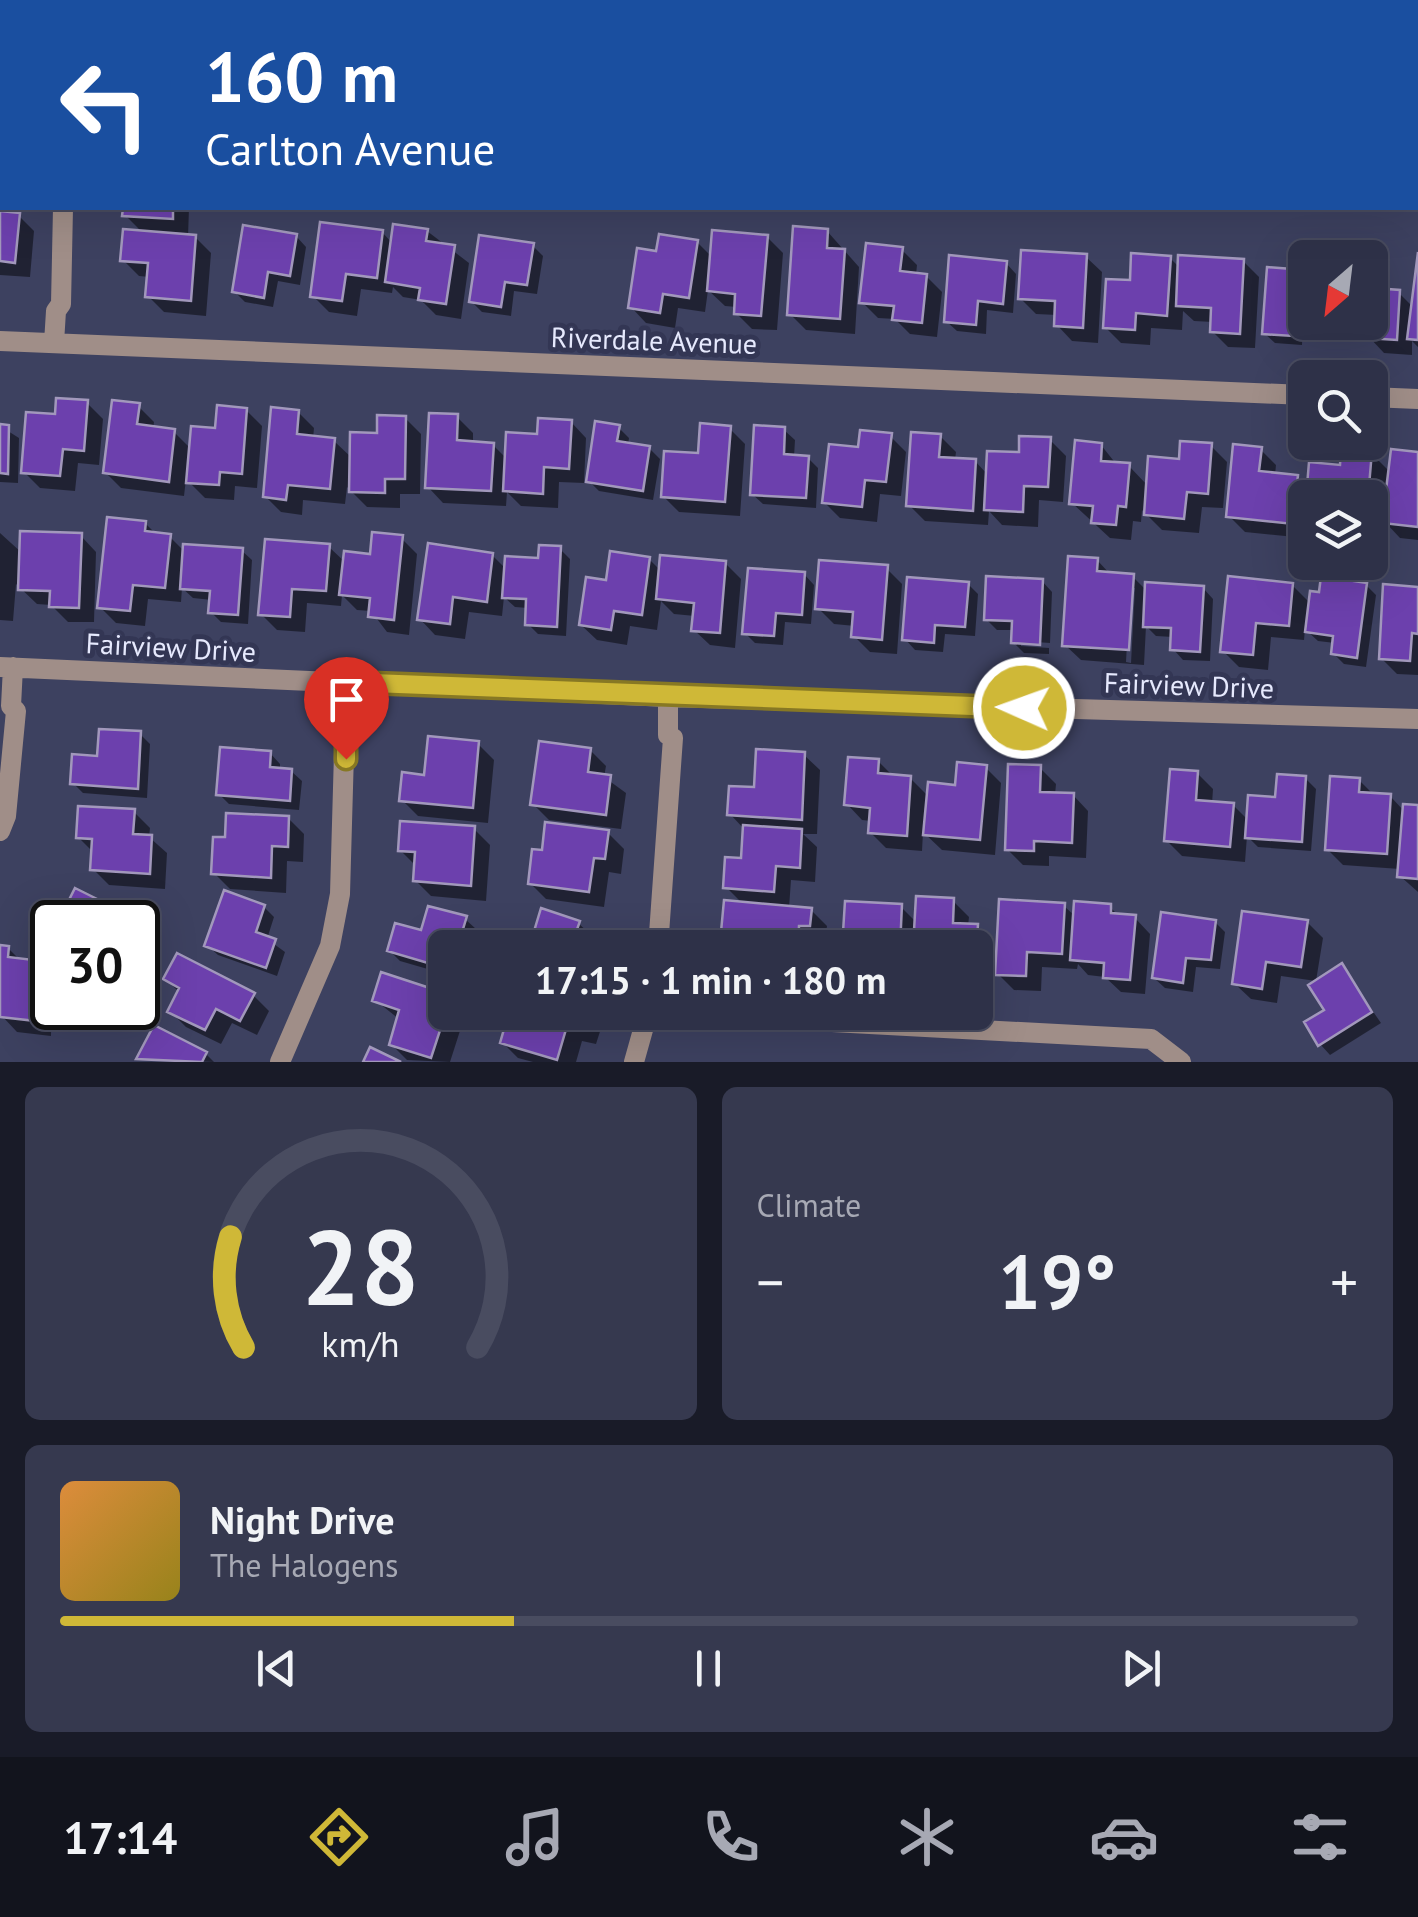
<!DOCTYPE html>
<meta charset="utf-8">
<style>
:root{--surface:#2e3148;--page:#36394f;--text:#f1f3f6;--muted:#a7a9b4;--line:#494c60;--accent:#cfb837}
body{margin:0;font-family:"PT Sans",sans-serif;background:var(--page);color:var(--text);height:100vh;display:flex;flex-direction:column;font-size:38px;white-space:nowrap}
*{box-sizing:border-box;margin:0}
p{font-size:32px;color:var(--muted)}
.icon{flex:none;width:55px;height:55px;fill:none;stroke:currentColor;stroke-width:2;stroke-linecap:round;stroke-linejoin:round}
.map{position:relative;height:1062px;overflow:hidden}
.panel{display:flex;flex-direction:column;gap:25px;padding:25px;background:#191b28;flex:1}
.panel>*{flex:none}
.banner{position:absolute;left:0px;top:0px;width:1420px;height:210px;box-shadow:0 10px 40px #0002,0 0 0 2px var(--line);background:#1a4fa0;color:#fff;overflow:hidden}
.needle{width:65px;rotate:208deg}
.tools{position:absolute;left:1288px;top:240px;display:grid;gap:20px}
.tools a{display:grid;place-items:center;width:100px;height:100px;border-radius:15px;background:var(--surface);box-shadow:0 10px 40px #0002,0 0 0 2px var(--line);font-size:50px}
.speed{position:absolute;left:30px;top:900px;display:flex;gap:20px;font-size:50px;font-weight:700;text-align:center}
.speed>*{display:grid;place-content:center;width:130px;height:130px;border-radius:50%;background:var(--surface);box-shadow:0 10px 40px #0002,0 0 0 2px var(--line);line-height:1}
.speed .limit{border:5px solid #111;border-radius:15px;background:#fff;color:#111}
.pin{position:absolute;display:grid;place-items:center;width:85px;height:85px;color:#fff;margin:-102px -42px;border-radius:50% 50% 50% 0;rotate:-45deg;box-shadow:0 0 10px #0007}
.pin .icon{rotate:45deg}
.me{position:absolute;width:110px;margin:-55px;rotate:272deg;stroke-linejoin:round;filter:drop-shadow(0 0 8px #0008)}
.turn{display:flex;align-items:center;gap:35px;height:210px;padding:0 40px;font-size:45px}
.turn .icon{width:130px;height:130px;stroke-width:2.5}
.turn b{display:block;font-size:70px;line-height:85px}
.big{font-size:75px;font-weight:600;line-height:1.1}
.panel .card{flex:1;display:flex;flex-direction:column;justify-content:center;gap:15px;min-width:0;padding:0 35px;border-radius:15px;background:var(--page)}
.panel .dial{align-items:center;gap:0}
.dial svg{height:260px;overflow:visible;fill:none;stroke:var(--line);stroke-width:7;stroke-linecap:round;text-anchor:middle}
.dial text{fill:var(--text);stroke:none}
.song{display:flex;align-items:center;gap:30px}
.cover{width:120px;height:120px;border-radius:15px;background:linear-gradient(135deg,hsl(30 70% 55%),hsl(50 70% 35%))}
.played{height:10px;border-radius:5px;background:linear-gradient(90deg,var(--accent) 35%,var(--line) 35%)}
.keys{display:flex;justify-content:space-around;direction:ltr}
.heat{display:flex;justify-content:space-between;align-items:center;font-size:55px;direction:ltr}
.panel .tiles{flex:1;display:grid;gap:25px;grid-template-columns:1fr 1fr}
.card:last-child{grid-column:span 2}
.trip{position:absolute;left:428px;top:930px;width:565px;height:100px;border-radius:15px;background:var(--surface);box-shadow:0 10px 40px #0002,0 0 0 2px var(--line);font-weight:600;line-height:100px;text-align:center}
.dock{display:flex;height:160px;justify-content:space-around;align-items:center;background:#12141d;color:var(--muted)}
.dock .icon{width:70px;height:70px}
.dock .active{color:var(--accent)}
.dock b{font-size:45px;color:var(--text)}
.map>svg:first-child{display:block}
.shadow{fill:#0007;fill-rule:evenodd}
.building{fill:#6c40ad;stroke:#a298bc;stroke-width:2.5}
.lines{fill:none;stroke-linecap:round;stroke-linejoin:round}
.minor{stroke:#a08e88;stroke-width:20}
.route-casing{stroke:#877824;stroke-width:25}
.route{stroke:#cfb837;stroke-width:18}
.labels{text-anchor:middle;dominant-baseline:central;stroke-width:10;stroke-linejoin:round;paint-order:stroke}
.street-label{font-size:28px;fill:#e6e9fd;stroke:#333654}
</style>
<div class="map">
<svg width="1418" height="1062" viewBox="0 0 1418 1062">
<rect width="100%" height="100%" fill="#3d4160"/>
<!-- shadow -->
<path class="shadow" d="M0 0H56L2 2V24Z
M157 0H204L209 2H156Z
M566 0H617L621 2H567Z
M691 0H748L750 2H690Z
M1326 0H1406L1405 2Z
M0 40 2 43V100H0Z
M0 113 2 116V186H0Z
M125 208H189L188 237H195L211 253 206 316 164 312 148 296 150 277 139 276 123 260 143 233 125 215Z
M0 213 18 215 34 231 30 277 0 275Z
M427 231 469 263 461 319 436 315 421 300 403 297 393 287 392 293 361 289 357 316 329 312 313 296 382 232 393 244Z
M827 231 859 267 855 334 806 330 790 314Z
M296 236 306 247 300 285 278 281 273 307 245 302 234 291Z
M767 237 783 253 777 330 752 329 736 313 737 307 725 306 708 290 705 312 678 308 675 328 646 323 631 307 659 254 697 242 712 257Z
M532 245 543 256 537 294 514 291 511 316 482 312 471 301Z
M901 249 917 265 916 275 926 276 942 292 937 337 910 334 895 319 878 318 862 302Z
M1086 257 1102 272 1098 343 1072 341 1057 325V315L1036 314 1020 298Z
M1170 258 1180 268 1243 261 1259 277 1255 348 1228 347 1212 331 1213 322 1194 321 1183 311 1182 330 1151 328 1150 345 1121 343 1105 327Z
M1006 263 1016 274 1013 313 987 310 986 334 957 331 946 321Z
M1370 264 1390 281 1389 292H1398L1413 307 1418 271V347L1412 341V355L1384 353 1369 337 1353 336 1339 322H1370Z
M1305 272 1302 345 1275 343 1264 333Z
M87 403 103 419 99 465 78 463 75 491 40 488 24 472 57 417Z
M138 406 154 422 153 429 174 432 191 449 246 410 262 426 257 488 235 486 234 500 205 498 186 479 184 496 121 488 105 472Z
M298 412 314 428 313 439 334 441 352 458 405 418 421 434 420 494H400V508L367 507 347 487 345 504 303 500 302 515 281 512 265 496Z
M457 417 473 433V444L493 445 507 459 571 422 586 438 584 483 559 482 558 508 521 506 507 492 506 506 443 503 428 487Z
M0 426 19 438 18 483 0 482Z
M618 427 629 438 628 445 649 448 660 459 653 500 599 491 589 481Z
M729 428 745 444 740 516 679 512 663 496Z
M784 430 795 440 794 457 808 458 818 468 816 508 763 504 752 494Z
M890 436 906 452 901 496 880 494 877 522 840 518 824 502 860 450Z
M940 436 956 452 955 460 975 461 988 475 1050 440 1066 456 1063 502 1039 500 1038 527 1002 525 989 511 988 525 925 521 909 505Z
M1101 445 1117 465 1129 466 1148 486 1211 446 1227 462 1223 508 1202 507 1199 533 1162 530 1142 510 1141 522 1133 521 1131 540 1110 538 1072 503Z
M1260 449 1276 465 1275 475 1297 477 1309 490 1371 453 1391 473 1418 455V540L1400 538 1385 522 1386 514 1370 513V498H1305V538L1245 532 1229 516Z
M145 523 157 535 170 537 185 552 241 550 252 560 248 624 221 622 211 612 212 600 193 598 182 588 181 602 148 599 145 626 116 623 100 607Z
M0 533 22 553 81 536 96 552 94 622H68L51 605 37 604 16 584 13 621 0 620Z
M401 538 417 554 409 635 387 632 371 611 357 610 342 595 341 606 307 603 305 632 277 630 261 614 329 547 345 562 372 556Z
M560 549 570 559 566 636 538 634 528 624V608L515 607 504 597 502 616 469 612 465 639 435 635 420 619 492 555 506 569 541 561Z
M649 559 661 571 725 563 741 579 735 648 710 645 694 630 695 616 674 614 661 601 657 630 630 626 627 645 597 640 581 625 608 583Z
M1097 560 1111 575 1133 577 1147 591 1203 588 1213 599 1210 661 1183 660 1173 649V637L1156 636 1146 626 1144 665 1081 660 1065 645ZM1130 588H1135L1131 663 1126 662Z
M886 568 902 584 897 654 870 652 854 636 855 626 834 624 818 608Z
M804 574 814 585 811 624 785 622 783 645 755 643 745 633Z
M1042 581 1052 592 1050 643 1021 641V646L1049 648V654L1024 653 1013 642 1014 630H997L986 619Z
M968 584 978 594 975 636 945 634 943 652 915 650 905 639Z
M1292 585 1311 604 1366 585 1376 595 1366 667 1344 664 1333 653 1335 643 1318 641 1305 629 1304 640 1271 637 1268 670 1239 667 1223 651Z
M1418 589V675L1397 674 1381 658Z
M140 734 150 744 147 798 83 793 73 783 100 758Z
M478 744 494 760 488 823 418 816 402 800 427 777Z
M590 750 606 766 604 777 626 793 621 829 549 820 533 804Z
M270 753 280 764V770L291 771 302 781 299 810 229 804 219 794Z
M804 755 820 770 817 834H803L817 847 815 882 791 880 789 908 811 910 827 926 825 941 814 940V948L740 947 724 932 743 904 726 887 743 861 745 830 730 814Z
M878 761 894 777 910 778 929 797 958 788 985 767 1001 783 995 855 942 850 923 832 922 851 886 848 870 832 871 821 862 820 847 804Z
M1040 768 1056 784 1055 795H1073L1088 811 1086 858 1049 856V866L1023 865 1007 849Z
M1197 773 1213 789 1212 804 1233 805 1249 821 1305 778 1316 789 1311 851 1258 847 1247 836 1245 862 1182 856 1166 840Z
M1359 780 1374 795 1390 796 1405 812 1418 807V892L1400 876V869L1343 865 1327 849Z
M134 812 150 828 149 837 167 853 165 889 109 885 93 869 94 853 78 837Z
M288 818 304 834 303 862 287 861 286 893 230 889 214 873 227 840Z
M474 829 490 845 486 901 431 896 415 880 416 866 400 850Z
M608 833 624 849 621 874 609 872 604 907 546 899 530 883 544 853Z
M953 901 969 917 968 926 977 927 993 943 990 989 975 988V948H845L901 907 917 923Z
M1064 906 1076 917 1110 907 1120 917 1135 918 1150 934 1145 994 1121 992 1105 977 1088 975 1078 964 1077 969 1042 967 1041 991 1014 990 998 974Z
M264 907 274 917 267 939 285 952 277 976 218 955 207 945Z
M465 919 476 929 473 948H445V974L400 961 390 951Z
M1215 922 1225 932 1220 969 1196 967 1193 992 1165 988 1154 978Z
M1307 922 1323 938 1316 981 1281 976 1277 1003 1251 999 1235 984Z
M578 923 589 933 585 947 531 948Z
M138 924 144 930 138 942Z
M0 947 8 948 21 961 41 964 52 975 51 1036 17 1032 2 1016Z
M1342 967 1381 1023 1330 1055 1320 1044Z
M166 979 253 995 269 1011 257 1035 232 1023 221 1044 186 1027 170 1011 180 993Z
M375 1000 466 1012 450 1062 407 1060 391 1044 399 1019Z
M511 1012H597L604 1019 596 1044 582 1041 576 1062H533L518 1058 502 1042Z
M206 1054 214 1062 139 1059Z"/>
<!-- building -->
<path class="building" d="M123 208H173V219L122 216Z
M0 211 20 213 15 263 0 261Z
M320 222 383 230 377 278 346 274 342 301 310 297Z
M393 224 428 229 426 241 455 245 446 304 418 300 420 288 385 282Z
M243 225 297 234 290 276 268 272 264 298 232 292Z
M793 226 828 229 827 248 845 249 840 319 787 315Z
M123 229 196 235 191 301 145 297 148 263 120 261Z
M712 230 768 235 761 316 734 314 735 294 707 291Z
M659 234 698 240 689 298 663 294 660 313 628 308 637 248 656 251Z
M479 235 534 243 527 285 505 282 501 307 469 302Z
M866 243 903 247 900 271 927 274 922 323 892 320 894 306 859 303Z
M1021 250 1087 254 1083 328 1054 326 1055 301 1018 299Z
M1418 252V340L1407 339Z
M1131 253 1171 256 1167 316 1136 313 1135 330 1103 328 1106 279 1130 280Z
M949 255 1007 261 1003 304 978 301 976 325 944 322Z
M1178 255 1244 259 1240 334 1210 332 1211 308 1176 306Z
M1370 262H1375L1374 288 1400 290 1397 340 1366 338 1367 323 1352 322H1370Z
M1267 267 1305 270V314L1295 313 1293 336 1262 334Z
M56 398 88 400 84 451 63 449 60 476 21 473 26 412 55 414Z
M112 400 140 403 137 424 175 429 169 482 103 473Z
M217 405 247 408 242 474 220 472 219 485 186 483 191 426 215 428Z
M271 407 299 410 297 434 335 438 330 489 288 485 286 500 263 497Z
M429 413 458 414 457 440 494 443 491 491 425 488Z
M377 415 406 416 405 479H385V493L349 492 350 432 377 433Z
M538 418 572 420 569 469 544 467 543 494 503 491 506 432 537 434Z
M595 421 620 425 617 441 650 446 643 491 586 482Z
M700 423 731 426 725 502 661 497 664 451 698 453Z
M0 424 9 425 8 474 0 473Z
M754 425 785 427 784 454 809 456 806 498 750 495Z
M860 430 892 433 886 482 865 480 862 507 822 503 829 444 858 447Z
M911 432 941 434 939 457 976 459 973 511 906 506Z
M1019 436 1051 437 1048 487 1024 486 1023 512 984 510 987 451 1019 452Z
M1075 440 1102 443 1101 461 1130 463 1126 507 1118 506 1116 525 1091 523 1093 506 1069 504Z
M1180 441 1212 443 1208 494 1187 492 1184 519 1144 515 1148 456 1179 459Z
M1233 444 1262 447 1259 471 1298 475 1293 524 1226 517Z
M1341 448 1372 451 1368 498H1306L1309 462 1340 465Z
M1391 449 1418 452V527L1382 523Z
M107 517 146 521 145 531 171 534 165 588 133 585 130 611 97 608Z
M20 531 82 533 79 608 49 607 50 591 18 590Z
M372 532 403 535 394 620 368 617 370 598 339 595 344 551 370 554Z
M265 539 330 544 326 591 292 589 290 617 258 615Z
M428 543 493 553 487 602 453 597 450 624 417 620Z
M183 544 243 548 238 615 208 613 210 591 180 589Z
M539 545 561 546 557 627 525 625 526 599 502 598 505 556 538 558Z
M610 551 650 557 642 615 614 611 611 630 579 625 586 577 606 580Z
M660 555 726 561 720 633 691 631 694 603 656 599Z
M1068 556 1098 558 1097 571 1134 574 1129 650 1062 646Z
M819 560 888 565 882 640 851 637 853 612 815 609Z
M748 568 805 572 802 615 776 613 774 636 742 634Z
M986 576 1043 579 1040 645 1011 643 1012 621 984 620Z
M1228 576 1293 583 1289 626 1256 623 1253 655 1220 652Z
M1321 576 1367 583 1357 658 1331 654 1333 636 1305 632 1310 591 1319 592Z
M907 577 969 582 965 627 935 625 934 643 902 640Z
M1145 582 1204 586 1200 652 1170 650 1171 628 1143 627Z
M1383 584 1418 587V634L1412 633 1410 661 1379 659Z
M99 729 141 731 138 789 70 784 72 754 97 756Z
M428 736 479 741 473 808 399 801 402 772 424 775Z
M539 741 591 748 588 772 611 775 606 815 530 805Z
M220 747 271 751 270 767 292 769 290 801 216 795Z
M756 749 805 752 802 820 727 815 729 786 754 787Z
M848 757 879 759 878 773 911 776 907 836 868 833 870 808 844 805Z
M957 762 987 765 980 840 923 835 928 782 955 785Z
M1008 764 1041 765 1040 792 1074 793 1072 843 1034 841V851L1005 850Z
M1170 769 1198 771 1196 800 1234 803 1230 847 1164 841Z
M1277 774 1306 776 1302 842 1245 838 1248 795 1275 797Z
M1330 776 1360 778 1359 792 1391 794 1387 854 1325 850Z
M1403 804 1418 805V879L1397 877Z
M78 806 135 809 133 834 152 835 150 874 90 870 92 839 76 838Z
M226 813 289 816 288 847 272 846 271 878 211 874 213 837H225Z
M400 821 475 826 471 886 413 881 415 852 398 851Z
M545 822 609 830 605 859 594 858 589 892 528 884 532 849 542 850Z
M743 825 802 829 800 868 776 866 774 892 723 888 725 857 741 858Z
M75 888 135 918 132 922H74L61 916Z
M224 890 265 905 256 932 276 939 266 968 204 946Z
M916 896 954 898 953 923 978 924 975 974V948H913Z
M999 899 1065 903 1062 954 1027 952 1026 976 995 975Z
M724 900 812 908 810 926H799L798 948H748L749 935 721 932Z
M845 901 902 904 900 948H842Z
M1074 901 1111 904V913L1136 915 1130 980 1103 978 1104 963 1070 960Z
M428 906 467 916 460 939 471 942 470 948H445V968L387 951 395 923 421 930Z
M541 908 580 921 573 941 595 948H529Z
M1242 911 1308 920 1301 967 1266 962 1262 989 1232 984Z
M1161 912 1216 920 1211 960 1186 958 1183 983 1152 978Z
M0 945 9 946 8 957 42 961 36 1021 0 1017Z
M177 953 255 993 240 1021 216 1009 205 1030 167 1012 179 988 163 979Z
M1342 963 1372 1012 1318 1046 1304 1022 1324 1010 1308 985Z
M381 972 445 993 446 1012 431 1058 389 1045 399 1010 372 1001Z
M509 1012 533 1013 586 1012 581 1030 567 1026 557 1060 500 1043Z
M154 1025 207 1052 202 1062 136 1059Z
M370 1047 401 1062H363Z"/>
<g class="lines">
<!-- minor -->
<path class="minor" d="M92 2 93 0
M478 2 479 0
M843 2V0
M1236 2 1238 0
M0 341 1305 395
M54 343 56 311 61 304 63 208
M1370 397 1418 399
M0 667 668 697 1418 719
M0 831 6 816 16 711 11 706 13 667
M658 948 673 738 668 735V697
M648 1017 700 1015 1151 1039 1181 1062
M280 1062 330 946 340 894 346 682
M634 1062 648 1012"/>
</g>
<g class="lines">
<!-- route casing -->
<g class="route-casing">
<path id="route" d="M346 759V682L1024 708"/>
</g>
<!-- route -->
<use href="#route" class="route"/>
</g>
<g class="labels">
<!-- street labels -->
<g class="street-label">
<text transform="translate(654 340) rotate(2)">Riverdale Avenue</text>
<text transform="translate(171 647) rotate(3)">Fairview Drive</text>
<text transform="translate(1189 685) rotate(2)">Fairview Drive</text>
</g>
</g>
</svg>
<div class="tools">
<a><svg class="needle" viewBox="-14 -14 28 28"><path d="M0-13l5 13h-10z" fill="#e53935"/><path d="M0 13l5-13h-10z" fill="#a7a9b4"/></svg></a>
<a><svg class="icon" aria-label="search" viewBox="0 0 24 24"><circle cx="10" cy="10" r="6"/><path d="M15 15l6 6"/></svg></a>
<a><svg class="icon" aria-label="layers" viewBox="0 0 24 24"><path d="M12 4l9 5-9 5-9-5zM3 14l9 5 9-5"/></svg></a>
</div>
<div class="speed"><div class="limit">30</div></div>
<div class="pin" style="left:346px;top:759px;background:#d93025"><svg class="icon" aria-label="arrive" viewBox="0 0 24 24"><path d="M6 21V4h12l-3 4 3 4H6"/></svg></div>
<svg class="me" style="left:1024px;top:708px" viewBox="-20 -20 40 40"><circle r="17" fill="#cfb837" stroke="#fff" stroke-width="3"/><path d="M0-11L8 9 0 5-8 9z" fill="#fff"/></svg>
<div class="trip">17:15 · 1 min · 180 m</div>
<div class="banner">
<div class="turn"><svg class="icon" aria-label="left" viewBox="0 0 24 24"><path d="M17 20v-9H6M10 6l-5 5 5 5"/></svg><div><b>160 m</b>Carlton Avenue</div></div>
</div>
</div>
<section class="panel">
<div class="tiles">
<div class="card dial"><svg viewBox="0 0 100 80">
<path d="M14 69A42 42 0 1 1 86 69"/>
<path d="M14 69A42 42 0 0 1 10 35" stroke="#cfb837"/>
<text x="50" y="56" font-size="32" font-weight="700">28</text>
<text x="50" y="72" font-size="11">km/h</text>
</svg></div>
<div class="card"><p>Climate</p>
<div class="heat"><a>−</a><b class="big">19°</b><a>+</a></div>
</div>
<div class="card">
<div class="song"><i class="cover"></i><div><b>Night Drive</b><p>The Halogens</p></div></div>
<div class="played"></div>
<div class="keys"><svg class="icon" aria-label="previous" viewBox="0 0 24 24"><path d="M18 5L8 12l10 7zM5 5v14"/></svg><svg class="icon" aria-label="pause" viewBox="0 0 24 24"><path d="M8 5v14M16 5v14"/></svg><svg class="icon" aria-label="next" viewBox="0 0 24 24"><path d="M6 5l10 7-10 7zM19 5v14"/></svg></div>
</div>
</div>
</section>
<nav class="dock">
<b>17:14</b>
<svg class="icon active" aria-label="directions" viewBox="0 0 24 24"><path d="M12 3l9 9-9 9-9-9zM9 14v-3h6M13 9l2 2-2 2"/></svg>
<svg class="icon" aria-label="music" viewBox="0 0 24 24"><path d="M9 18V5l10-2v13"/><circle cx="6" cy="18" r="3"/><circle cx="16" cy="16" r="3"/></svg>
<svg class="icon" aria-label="phone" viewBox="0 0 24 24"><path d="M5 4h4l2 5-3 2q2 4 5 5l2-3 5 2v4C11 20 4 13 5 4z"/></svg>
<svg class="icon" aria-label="climate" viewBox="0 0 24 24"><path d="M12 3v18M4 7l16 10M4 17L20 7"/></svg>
<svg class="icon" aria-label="car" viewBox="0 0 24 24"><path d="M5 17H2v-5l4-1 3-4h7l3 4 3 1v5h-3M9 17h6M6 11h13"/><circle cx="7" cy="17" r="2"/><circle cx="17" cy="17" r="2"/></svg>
<svg class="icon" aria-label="filters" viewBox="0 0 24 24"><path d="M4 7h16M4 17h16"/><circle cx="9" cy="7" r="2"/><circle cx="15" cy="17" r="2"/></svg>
</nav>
